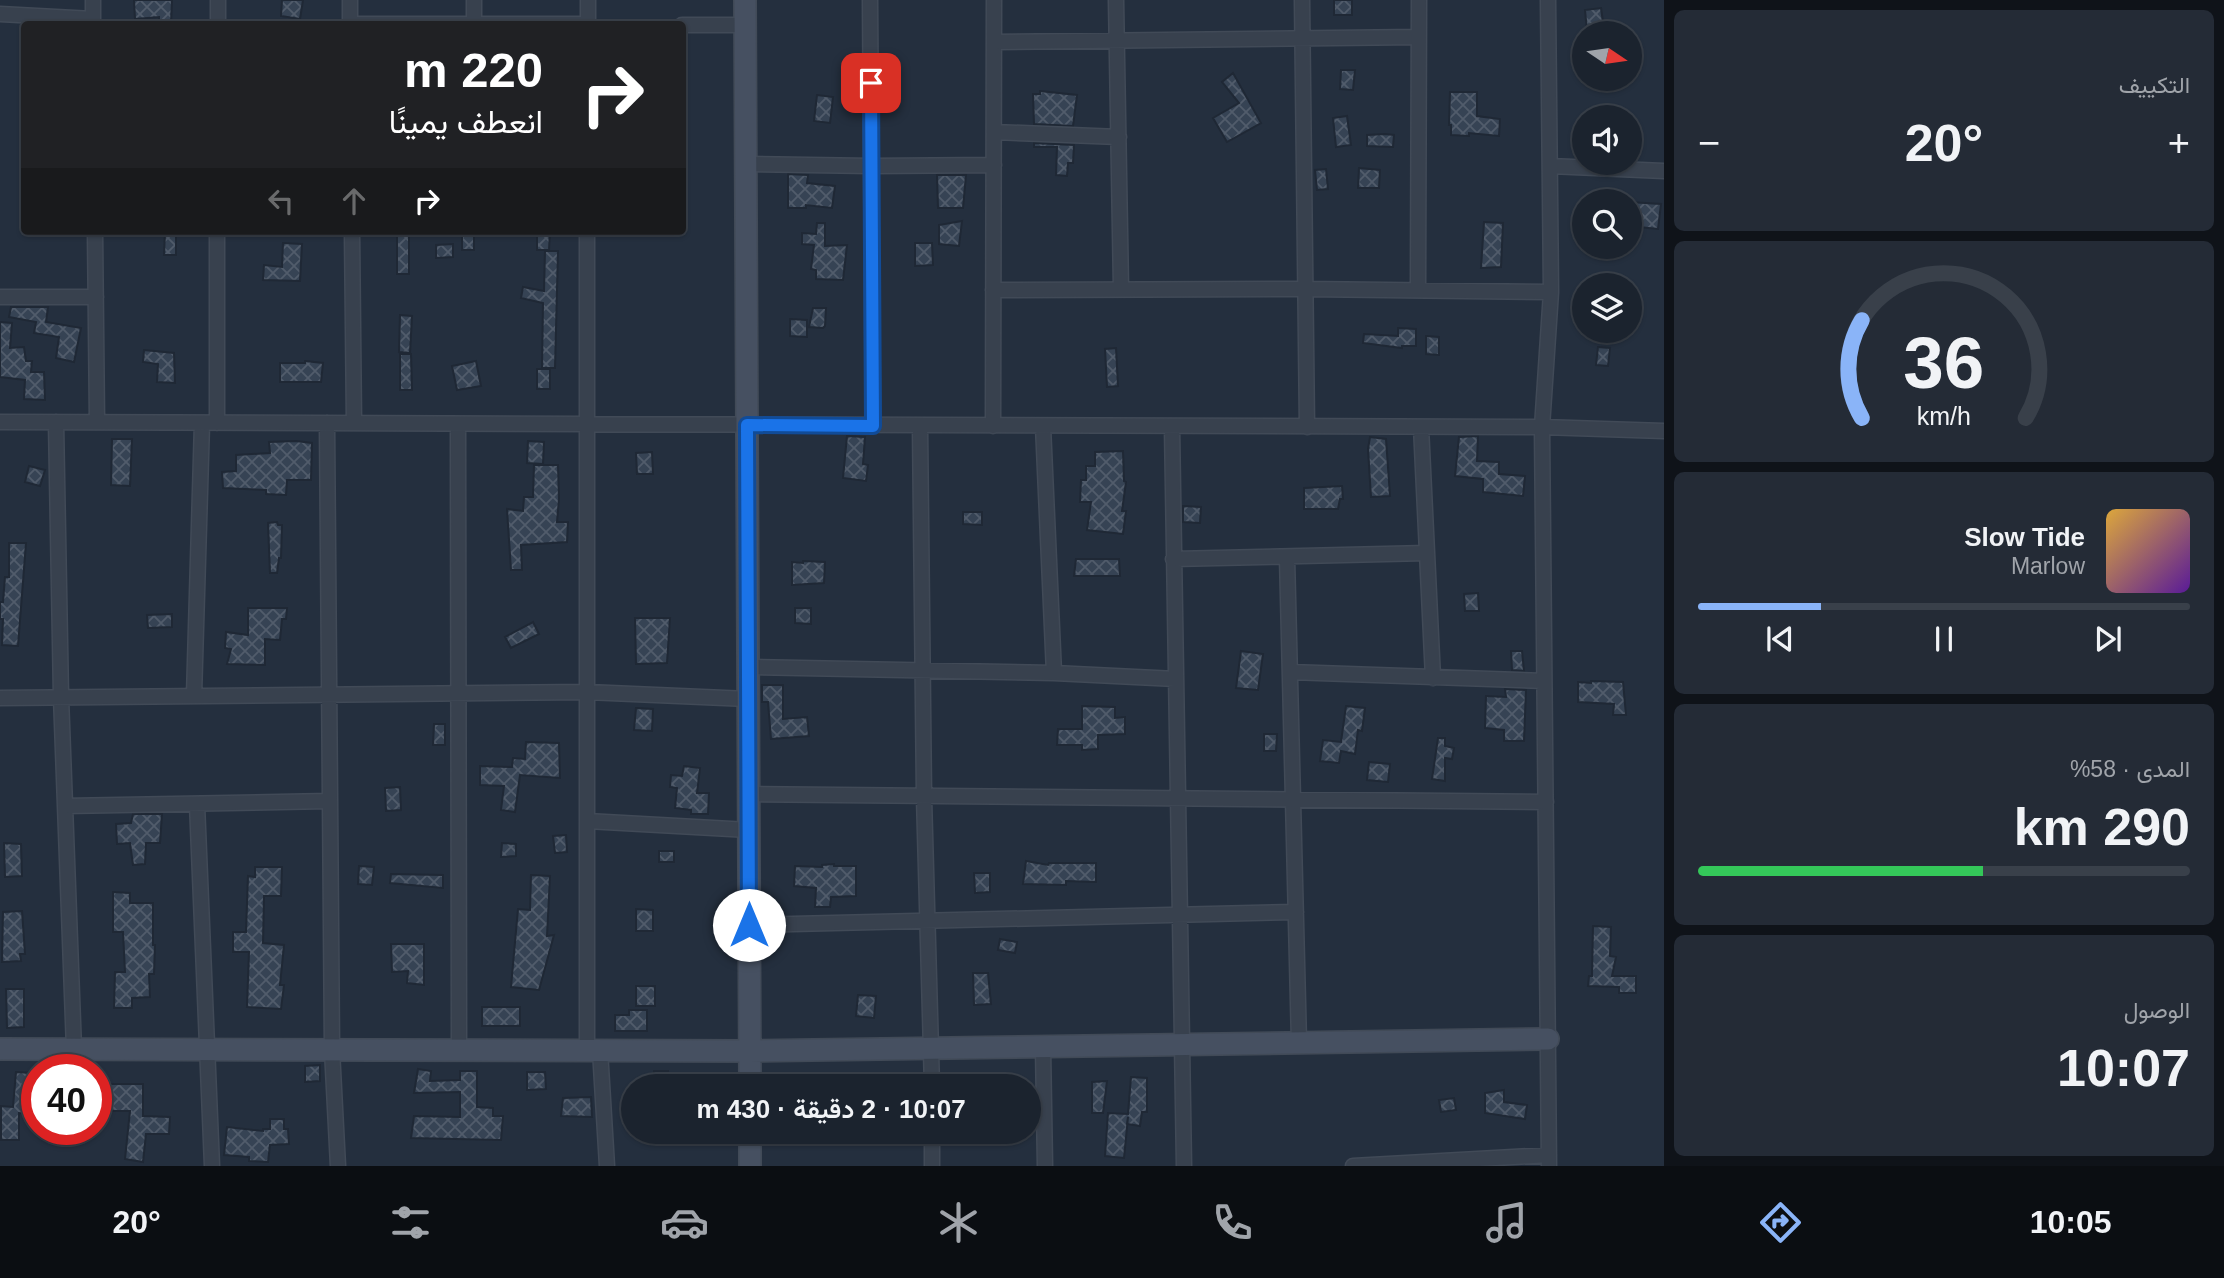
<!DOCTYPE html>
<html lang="ar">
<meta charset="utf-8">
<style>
:root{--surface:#1b232e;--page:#242b36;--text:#f1f3f6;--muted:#a0a4aa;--line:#39404a;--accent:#8ab4f8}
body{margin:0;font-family:Arial,Vazirmatn,sans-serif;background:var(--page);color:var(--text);direction:rtl;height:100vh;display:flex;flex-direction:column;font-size:26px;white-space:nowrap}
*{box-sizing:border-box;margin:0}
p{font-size:23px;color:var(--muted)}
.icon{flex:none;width:38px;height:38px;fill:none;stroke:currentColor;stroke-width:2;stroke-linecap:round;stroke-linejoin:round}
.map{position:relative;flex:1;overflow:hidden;direction:ltr}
.panel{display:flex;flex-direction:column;gap:10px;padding:10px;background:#0f1319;width:560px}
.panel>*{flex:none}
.top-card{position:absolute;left:21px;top:21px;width:665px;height:214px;border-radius:7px;box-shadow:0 2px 5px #0004,0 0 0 2px var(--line);direction:rtl;background:#202124;color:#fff;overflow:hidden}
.needle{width:46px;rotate:103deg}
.buttons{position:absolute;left:1572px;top:21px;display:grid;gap:14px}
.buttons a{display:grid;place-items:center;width:70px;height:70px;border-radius:50%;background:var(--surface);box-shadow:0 2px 5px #0004,0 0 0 2px var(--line);font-size:35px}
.speed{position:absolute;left:21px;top:1054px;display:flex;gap:14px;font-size:35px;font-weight:700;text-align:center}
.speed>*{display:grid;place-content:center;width:91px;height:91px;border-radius:50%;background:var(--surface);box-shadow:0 2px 5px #0004,0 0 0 2px var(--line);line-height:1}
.speed .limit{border:10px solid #d22;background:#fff;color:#111}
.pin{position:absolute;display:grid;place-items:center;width:60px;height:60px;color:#fff;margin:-30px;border-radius:14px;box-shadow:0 4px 10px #0006}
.me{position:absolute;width:77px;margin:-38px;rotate:0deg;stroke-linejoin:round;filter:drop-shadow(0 0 5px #0008)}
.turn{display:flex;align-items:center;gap:24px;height:147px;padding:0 28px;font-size:32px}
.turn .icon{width:91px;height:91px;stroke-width:2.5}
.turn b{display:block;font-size:49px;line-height:60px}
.lanes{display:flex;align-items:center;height:66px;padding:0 28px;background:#0003;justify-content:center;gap:35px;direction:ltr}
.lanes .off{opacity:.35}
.big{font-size:52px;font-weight:600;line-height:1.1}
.panel .card{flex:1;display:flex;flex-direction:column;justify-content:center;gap:10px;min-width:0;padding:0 24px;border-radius:10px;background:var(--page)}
.panel .dial{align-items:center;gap:0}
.dial svg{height:182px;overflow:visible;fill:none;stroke:var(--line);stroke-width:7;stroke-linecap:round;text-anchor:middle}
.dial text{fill:var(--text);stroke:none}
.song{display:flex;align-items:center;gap:21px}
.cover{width:84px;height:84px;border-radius:10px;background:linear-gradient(135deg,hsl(40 70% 55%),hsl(270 70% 35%))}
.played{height:7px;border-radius:4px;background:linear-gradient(90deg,var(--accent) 25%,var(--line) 25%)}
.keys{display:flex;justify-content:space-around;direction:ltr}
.heat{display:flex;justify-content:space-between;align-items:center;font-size:38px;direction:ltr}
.charge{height:10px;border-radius:5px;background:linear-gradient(90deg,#34c759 58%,var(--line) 0)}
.trip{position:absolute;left:621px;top:1074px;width:420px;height:70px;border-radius:35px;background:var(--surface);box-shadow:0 2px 5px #0004,0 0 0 2px var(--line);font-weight:600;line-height:70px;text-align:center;direction:rtl}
.dock{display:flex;height:112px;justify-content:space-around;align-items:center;background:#0b0e12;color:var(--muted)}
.dock .icon{width:49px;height:49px}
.dock .on{color:var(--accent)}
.dock b{font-size:32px;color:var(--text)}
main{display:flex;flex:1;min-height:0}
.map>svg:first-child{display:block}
.building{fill:url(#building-cross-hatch);stroke:#1f2835;stroke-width:2}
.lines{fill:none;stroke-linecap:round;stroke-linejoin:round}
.street-casing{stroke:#414a57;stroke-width:17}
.secondary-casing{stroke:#414a57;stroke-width:24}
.street{stroke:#38414e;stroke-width:14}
.secondary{stroke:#465061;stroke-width:21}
.route-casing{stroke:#114b97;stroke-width:18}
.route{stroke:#1a73e8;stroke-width:12}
</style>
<main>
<section class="panel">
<div class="card"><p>التكييف</p>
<div class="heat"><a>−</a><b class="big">20°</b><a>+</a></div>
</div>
<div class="card dial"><svg viewBox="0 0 100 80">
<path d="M14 69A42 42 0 1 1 86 69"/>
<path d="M14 69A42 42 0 0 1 14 26" stroke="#8ab4f8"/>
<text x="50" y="56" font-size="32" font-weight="700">36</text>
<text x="50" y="72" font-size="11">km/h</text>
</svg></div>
<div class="card">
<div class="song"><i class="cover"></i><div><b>Slow Tide</b><p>Marlow</p></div></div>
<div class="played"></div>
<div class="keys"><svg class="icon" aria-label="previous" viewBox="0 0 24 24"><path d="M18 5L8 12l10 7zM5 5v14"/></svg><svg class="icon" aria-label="pause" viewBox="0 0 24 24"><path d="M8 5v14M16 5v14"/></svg><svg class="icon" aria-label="next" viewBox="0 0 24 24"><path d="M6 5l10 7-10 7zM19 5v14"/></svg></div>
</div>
<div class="card"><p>المدى · 58%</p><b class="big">290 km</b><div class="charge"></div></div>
<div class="card"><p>الوصول</p><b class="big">10:07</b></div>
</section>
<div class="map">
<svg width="1664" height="1166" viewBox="0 0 1664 1166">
<defs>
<pattern id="building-cross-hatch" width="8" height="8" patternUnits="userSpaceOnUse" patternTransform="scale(1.75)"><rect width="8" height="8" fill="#364354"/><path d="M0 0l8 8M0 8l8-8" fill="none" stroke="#515c6b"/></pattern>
</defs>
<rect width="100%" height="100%" fill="#242f3e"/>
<!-- building -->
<path class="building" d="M134 0H172L171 24H159V17L135 19Z
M282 0H303L300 19 281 16Z
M1334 0H1352V15H1334Z
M1601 8 1604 29 1587 31 1585 10Z
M1341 70H1355L1353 90 1340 89Z
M1233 73 1261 123 1227 142 1213 118 1239 103 1222 82Z
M1040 91 1077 95 1073 126 1034 124 1033 94H1040Z
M1450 92H1477V116L1500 119 1499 136 1469 133V136L1451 135V125H1449Z
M817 95 833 97 830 123 814 121Z
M1347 116 1351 145 1336 147 1333 118Z
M1385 134 1394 135 1393 147 1367 146V135Z
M1034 143 1074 145 1073 163H1068L1067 176 1056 175 1057 147H1034Z
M1359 168 1380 170 1379 188H1358Z
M1326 169 1328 189 1317 190 1315 170Z
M788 174 808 175 807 183 835 186 832 208 806 205V208H788Z
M937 175H966L963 208H938Z
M1629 202 1661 204 1658 229 1629 226Z
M962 221 959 246 939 244V225Z
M1484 222 1503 223 1501 267 1481 268Z
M817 223H825V246L847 245 843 280 816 279V270L811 269 814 245 802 244V233L816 234Z
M165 231H176V255H164Z
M397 231H409V274H397Z
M462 231H474V250H462Z
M537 232H550L549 250H537Z
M283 243 302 244 300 281 263 280 264 265 282 267Z
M915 243H932L933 265 915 266Z
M453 244V257L436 258V245Z
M545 251H558L555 368H542L543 303 521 298 523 287 544 291Z
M11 307H48L46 322 81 328 74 362 56 358 59 337 34 333 36 322 9 317Z
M813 308H826L825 326 823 328 809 327Z
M400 315 412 316 410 353 399 352Z
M790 319 807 320V337L790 336Z
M0 322 12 323 10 348 24 347 26 361H32L31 372H44L45 400 24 399 25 380 0 377Z
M1398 328 1416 329V346H1402V348L1363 343 1364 334 1398 336Z
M1426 336 1439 337V355L1426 354Z
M1598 347 1610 348 1608 366 1596 365Z
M1116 348 1118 386 1107 387 1105 349Z
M144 350 174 353 175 383 157 382 158 364 143 362Z
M400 354H411L412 390H400Z
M305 361 323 363 321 382H280V363H305Z
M476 361 481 386 457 390 452 366Z
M537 369H550V389H537Z
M847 436 865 437 863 464 868 465 866 481 843 478Z
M1478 436 1477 461 1499 462V474L1525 476 1523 496 1483 492V479L1455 476 1459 437Z
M1370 437 1386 439 1390 496 1371 497 1368 449Z
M112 439H132L130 486 111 485Z
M296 441 312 443 311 480H287L286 495 266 494V490L223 488 222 472 236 471V455L270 453 269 442Z
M528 441 544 442 543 464 527 463Z
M1123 451 1124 481 1126 482 1122 511H1126L1123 534 1087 530 1091 502H1080L1081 480H1086V466H1095V452Z
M652 452 653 474H637L636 453Z
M534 465H558L559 499 557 522H568L567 542 521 545 522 570H511L507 509 523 511 524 497H533Z
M29 466 45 470 40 486 25 482Z
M1342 486 1343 499H1340L1338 509H1304V488Z
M1183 506 1201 507 1200 523 1183 522Z
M963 512H982V525L963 524Z
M277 522 278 525H282L281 558H279L277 573H270L268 523Z
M9 543H26L18 646 2 645 3 619H0V602H3L5 577H9Z
M1076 559H1119L1120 576H1074Z
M803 561 825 562 824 583 792 585V562L803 563Z
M1478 593 1479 611H1465L1464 594Z
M248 608H287L286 619H282L280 640 265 639V665L227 664 231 649 225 648 226 632 248 635Z
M795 608H811V624L795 623Z
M172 614V627L148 628 147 615Z
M635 618H670L667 663 636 664Z
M533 622 539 634 511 648 505 637Z
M1241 651 1263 654 1258 690 1236 688Z
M1511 651H1522L1524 671 1512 670Z
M1591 681 1623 682 1626 715H1613L1614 704 1578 702V682L1591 683Z
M762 685H783V719L807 717 809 736 771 739 768 702H762Z
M1505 689 1526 690 1524 741H1504V730L1485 728 1486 696 1506 697Z
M1082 706 1115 707V718L1125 717V734L1098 735V749L1082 750V745H1057L1058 729H1082Z
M1346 706 1365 708 1362 731 1358 730 1355 754 1341 751 1339 763 1320 761 1323 740 1341 742Z
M636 708 653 709 652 731 634 730Z
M434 724H445V745H433Z
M1264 734H1277L1276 751H1264Z
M1438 738H1445V746L1454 748 1452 759 1445 758V781L1432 779Z
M526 742 559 743 560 778 520 775 515 812 501 810 504 786 480 785V766L512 767 513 758 525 759Z
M1369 762 1390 764 1388 782 1367 780Z
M684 766 700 768 697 793H709L708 814H691V810L675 808 677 788 670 787 671 775 682 776Z
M400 787 401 810 386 811 385 788Z
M133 814H162L160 843H146L145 864 133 865 130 843 117 844 116 824 131 823Z
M566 835 567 852 555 853 553 836Z
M4 843 21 844 22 876 5 877Z
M502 843 516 844V856L501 857Z
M659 851H674V862H659Z
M1026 861 1048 865 1049 863H1096V882L1066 881V885L1023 884Z
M834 864V866H856V896L831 897 830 907H815L816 888 794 886 795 866 822 867V865Z
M359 866 374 867 372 885 358 884Z
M255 867H282L281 896H264L263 943 284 945 280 985H284L281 1009 247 1007 249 952H233V932H246L248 876 255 877Z
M974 873H990V892L975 893Z
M391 874 443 875V888L390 883Z
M531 875 550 876 547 936 554 935 539 990 511 987 518 909 530 910Z
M113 892 130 893V903H153V945H155L154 974H149L150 997 132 998V1008H114L115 972H125L123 932H113Z
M636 909 653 910V931H636Z
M22 911 25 954H20L21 961 2 962 3 912Z
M1593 926 1611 927 1610 956 1616 957 1612 976H1636V993H1619V987L1588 986 1589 976H1592Z
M1000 939 1017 942 1015 953 998 950Z
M391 944H424V985L407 983 408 971 392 972Z
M973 973H988L991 1004 974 1005Z
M636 986H655V1006H636Z
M6 989H24V1027L7 1028Z
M858 995 876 996 874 1018 856 1016Z
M482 1007H520V1026H482Z
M629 1010H647V1031H615V1015H629Z
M320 1065V1081L305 1082V1066Z
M418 1069 431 1071 430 1081 460 1080V1071H477V1107L493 1108V1116H503L501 1140 411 1138 414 1116 460 1117V1092L414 1093Z
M654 1071H668L669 1087H654Z
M16 1072 33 1073 29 1114 19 1113V1140H1V1106L13 1107Z
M527 1072H545L546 1089 527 1090Z
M1131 1077 1147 1078V1112H1142L1140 1126 1127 1124 1128 1117 1124 1158 1105 1156 1108 1113 1128 1114Z
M1107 1081 1103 1113H1092V1082Z
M107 1084H143V1116L170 1117 169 1134H146L143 1162 125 1159 130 1111H107Z
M1504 1090V1102L1527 1105 1525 1119 1485 1113V1093Z
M591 1097 592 1117 561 1116 563 1098Z
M1454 1098 1456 1110 1441 1112 1439 1100Z
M270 1119H284V1129H288L289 1144 270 1145 268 1162 249 1161V1157L224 1155 227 1127 263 1131V1129H270Z"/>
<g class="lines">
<!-- street casing -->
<g class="street-casing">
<path id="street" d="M93 0V24
M350 0V24
M474 0V24
M870 0 873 426
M1116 0 1121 289
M1302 0 1307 427
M1548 0 1551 292 1542 427 1549 1166
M0 14 93 19
M218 24V0
M350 24H586
M588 24V0
M682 25H745
M994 42 1418 37
M994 132 1119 137
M746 164 871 166 994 165
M1550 166 1664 171
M95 231 97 422
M352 231 354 423
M993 290 1306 289 1551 292
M1418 290 1419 0
M0 297H96
M0 422 1542 427 1664 431
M56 422 61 697 74 1049
M217 423V231
M327 423 332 1050 338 1166
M458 424 459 1050
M920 426 924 797 932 1087
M993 426 994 0
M1043 426 1054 673
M1172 427 1184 1166
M1421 427 1433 678
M1287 557 1299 1043
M1173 559 1427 553
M748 667 1054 673 1176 679
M1290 672 1544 681
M194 696 202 423
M0 698 587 692 748 699
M749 794 1546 802
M197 804 212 1166
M65 806 329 801
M587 821 749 830
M749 925 1296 912
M1043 1047 1045 1166
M587 1050V231
M600 1050 607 1166
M932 1132V1166
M1353 1166 1549 1155"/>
</g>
<!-- secondary casing -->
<g class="secondary-casing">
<path id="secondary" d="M745 0 750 1087
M0 1049 750 1051 1548 1039
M750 1132V1166"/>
</g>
<!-- street -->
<use href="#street" class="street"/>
<!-- secondary -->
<use href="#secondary" class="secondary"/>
</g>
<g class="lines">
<!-- route casing -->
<g class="route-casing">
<path id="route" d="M749 925 747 425 873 426 871 83"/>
</g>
<!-- route -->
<use href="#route" class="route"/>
</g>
</svg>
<div class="buttons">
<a><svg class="needle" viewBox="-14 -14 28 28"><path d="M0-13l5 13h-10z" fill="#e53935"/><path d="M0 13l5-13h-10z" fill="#a0a4aa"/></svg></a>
<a><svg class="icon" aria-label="sound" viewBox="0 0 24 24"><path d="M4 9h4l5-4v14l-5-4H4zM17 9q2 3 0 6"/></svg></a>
<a><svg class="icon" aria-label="search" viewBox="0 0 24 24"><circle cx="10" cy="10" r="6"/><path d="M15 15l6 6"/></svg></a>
<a><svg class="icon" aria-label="layers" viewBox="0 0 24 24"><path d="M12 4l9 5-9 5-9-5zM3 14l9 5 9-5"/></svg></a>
</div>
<div class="speed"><div class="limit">40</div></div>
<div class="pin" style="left:871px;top:83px;background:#d93025"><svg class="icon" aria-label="arrive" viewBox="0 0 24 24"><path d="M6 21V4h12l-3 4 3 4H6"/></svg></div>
<svg class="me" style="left:749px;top:925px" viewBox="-20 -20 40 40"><circle r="19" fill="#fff"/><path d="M0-13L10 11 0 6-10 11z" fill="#1a73e8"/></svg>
<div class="trip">10:07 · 2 دقيقة · 430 m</div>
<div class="top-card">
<div class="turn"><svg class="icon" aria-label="right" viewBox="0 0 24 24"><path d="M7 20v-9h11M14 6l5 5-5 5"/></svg><div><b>220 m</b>انعطف يمينًا</div></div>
<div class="lanes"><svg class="icon off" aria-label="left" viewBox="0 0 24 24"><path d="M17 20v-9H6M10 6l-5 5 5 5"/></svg><svg class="icon off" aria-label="ahead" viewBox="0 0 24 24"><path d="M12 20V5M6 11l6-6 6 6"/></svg><svg class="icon" aria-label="right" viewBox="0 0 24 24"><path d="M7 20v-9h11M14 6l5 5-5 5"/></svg></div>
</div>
</div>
</main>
<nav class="dock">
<b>10:05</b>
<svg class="icon on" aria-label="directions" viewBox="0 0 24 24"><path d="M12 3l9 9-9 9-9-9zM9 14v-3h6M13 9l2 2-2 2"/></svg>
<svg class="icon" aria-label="music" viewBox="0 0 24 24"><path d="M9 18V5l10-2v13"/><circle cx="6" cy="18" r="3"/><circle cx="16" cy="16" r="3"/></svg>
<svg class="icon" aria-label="phone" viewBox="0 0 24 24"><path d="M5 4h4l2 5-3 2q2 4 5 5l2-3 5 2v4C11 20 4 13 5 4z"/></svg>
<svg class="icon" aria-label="climate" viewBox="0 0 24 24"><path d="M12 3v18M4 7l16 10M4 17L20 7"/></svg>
<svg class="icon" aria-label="car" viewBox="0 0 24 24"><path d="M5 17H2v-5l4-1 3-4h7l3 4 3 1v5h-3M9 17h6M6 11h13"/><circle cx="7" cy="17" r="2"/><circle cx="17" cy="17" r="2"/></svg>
<svg class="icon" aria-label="filters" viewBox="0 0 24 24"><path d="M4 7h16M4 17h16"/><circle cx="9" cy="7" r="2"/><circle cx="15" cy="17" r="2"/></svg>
<b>20°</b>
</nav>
